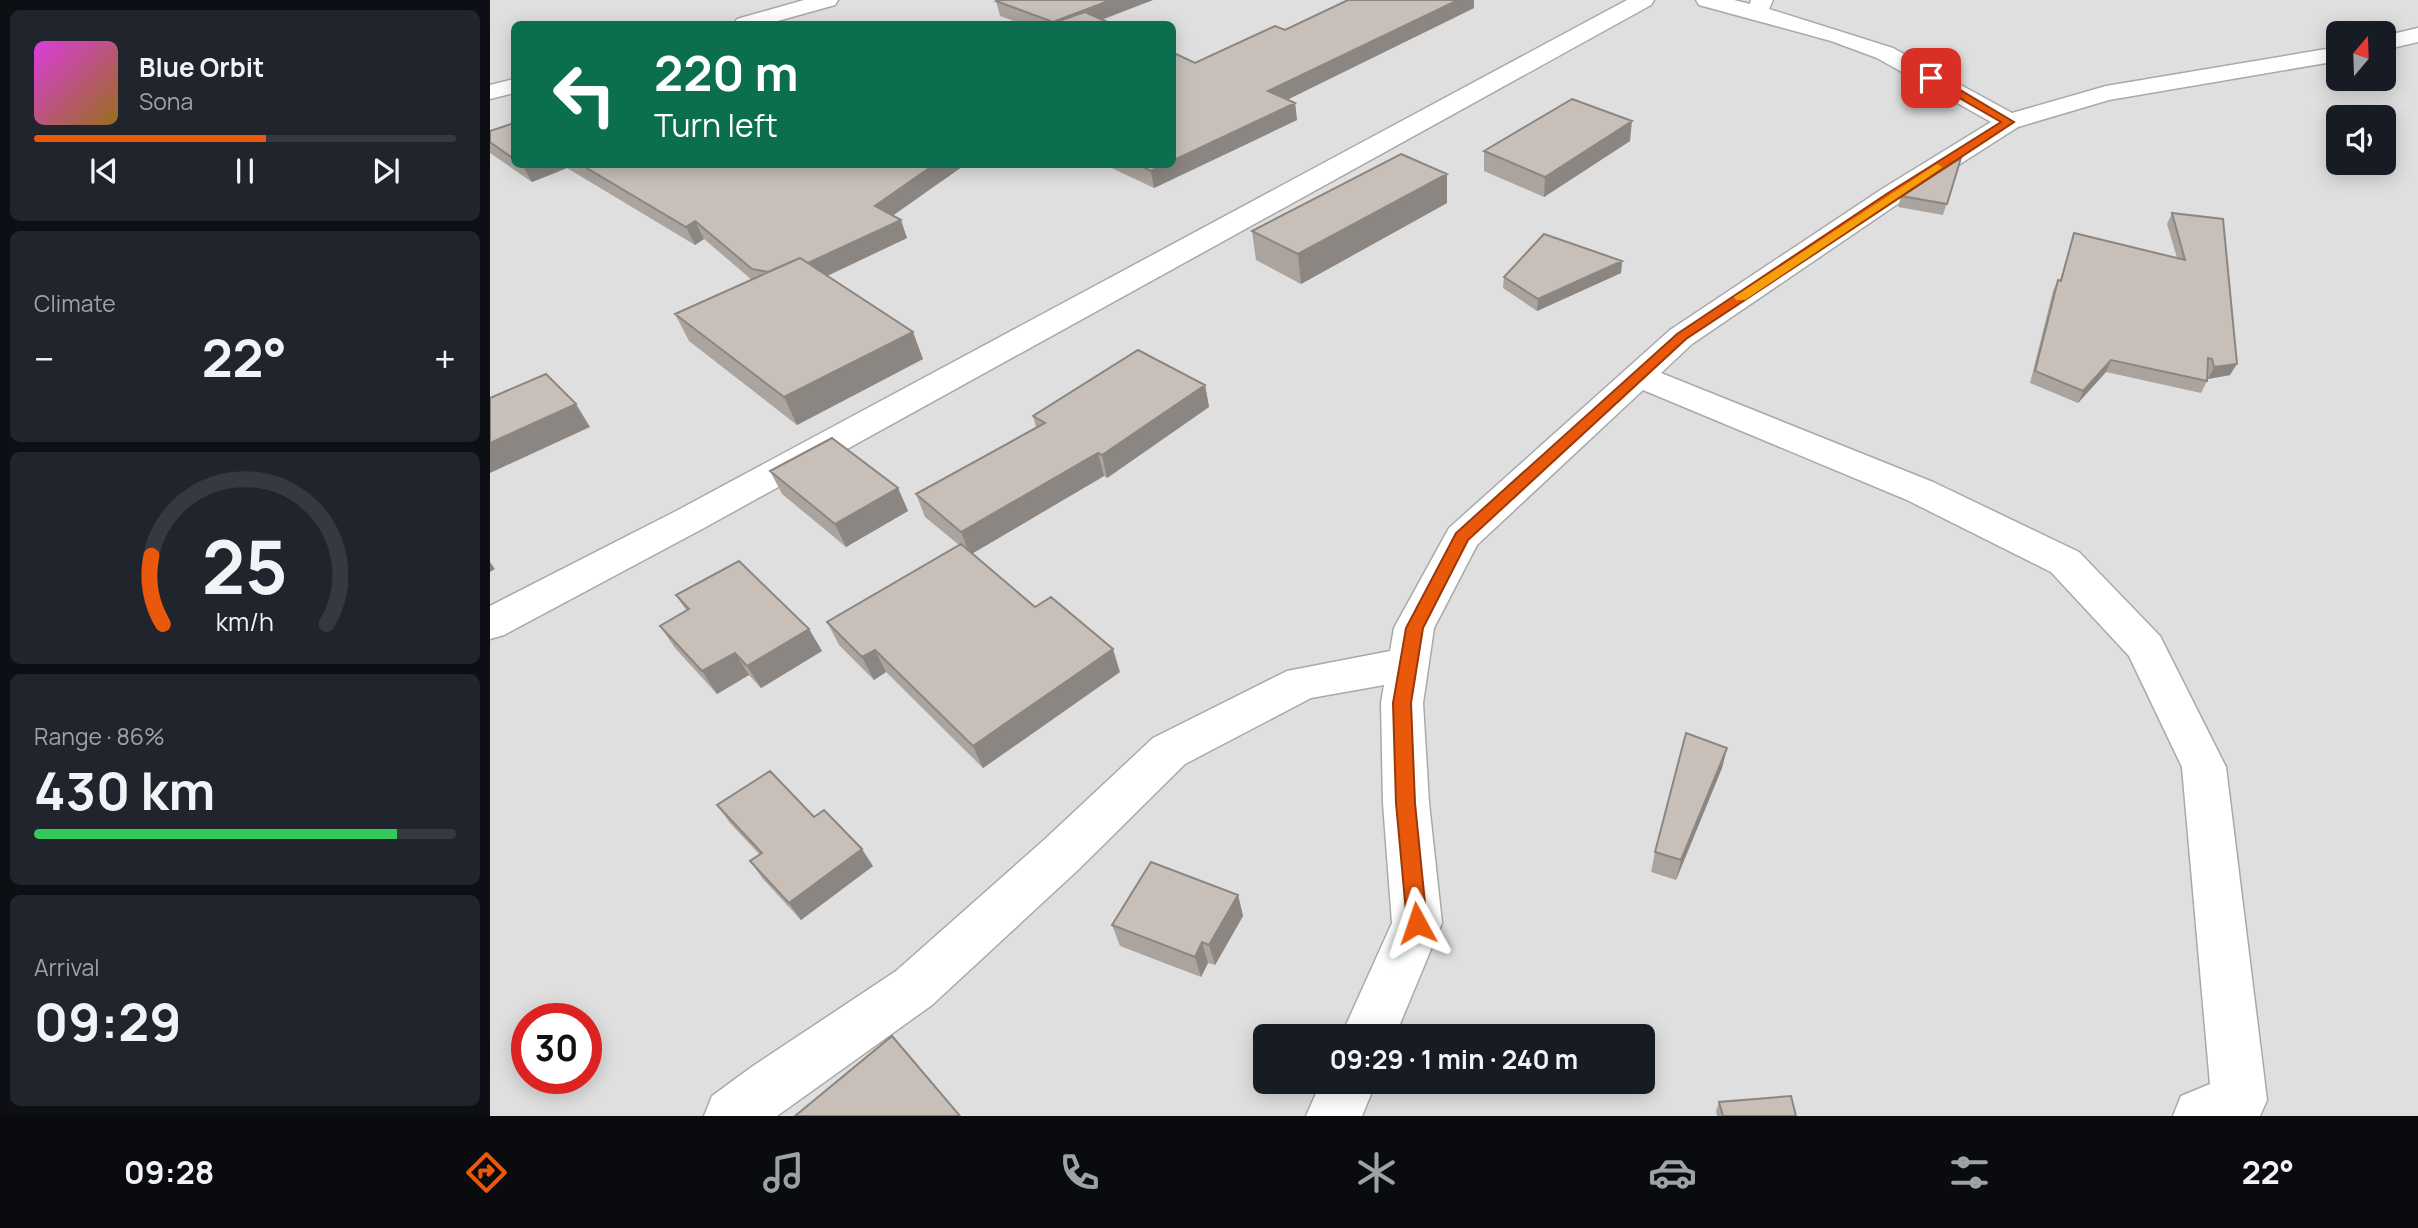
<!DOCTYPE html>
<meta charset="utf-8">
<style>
:root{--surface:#171b24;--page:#20242c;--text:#f1f3f6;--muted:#9ea1a6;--line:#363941;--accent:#ea580c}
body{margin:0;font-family:Manrope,sans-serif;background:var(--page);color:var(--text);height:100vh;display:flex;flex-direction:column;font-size:26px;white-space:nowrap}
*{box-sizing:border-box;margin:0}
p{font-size:23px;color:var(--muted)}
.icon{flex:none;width:38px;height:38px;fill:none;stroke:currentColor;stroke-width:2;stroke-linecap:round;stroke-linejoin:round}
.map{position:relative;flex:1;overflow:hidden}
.details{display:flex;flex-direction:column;gap:10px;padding:10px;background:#0d0f14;width:490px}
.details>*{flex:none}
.hud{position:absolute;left:21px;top:21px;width:665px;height:147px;border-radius:10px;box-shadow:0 4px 18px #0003;background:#0b6e4f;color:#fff;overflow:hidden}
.needle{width:46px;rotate:19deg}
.buttons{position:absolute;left:1836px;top:21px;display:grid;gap:14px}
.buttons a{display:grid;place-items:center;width:70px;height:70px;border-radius:10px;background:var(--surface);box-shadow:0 4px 18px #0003;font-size:35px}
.speed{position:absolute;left:21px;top:1003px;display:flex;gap:14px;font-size:35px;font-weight:700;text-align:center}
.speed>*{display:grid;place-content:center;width:91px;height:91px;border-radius:50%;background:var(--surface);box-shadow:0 4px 18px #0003;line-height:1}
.speed .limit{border:10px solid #d22;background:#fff;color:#111}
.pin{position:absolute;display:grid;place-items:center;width:60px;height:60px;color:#fff;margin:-30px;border-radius:14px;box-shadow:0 4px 10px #0006}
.me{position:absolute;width:77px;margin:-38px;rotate:355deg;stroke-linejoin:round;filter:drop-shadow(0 0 5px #0008)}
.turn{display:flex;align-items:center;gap:24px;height:147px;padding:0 28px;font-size:32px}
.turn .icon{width:91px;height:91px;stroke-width:2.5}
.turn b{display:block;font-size:49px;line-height:60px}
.big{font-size:52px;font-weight:700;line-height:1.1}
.details .tile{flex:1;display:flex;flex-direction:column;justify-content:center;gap:10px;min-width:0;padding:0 24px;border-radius:10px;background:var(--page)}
.details .dial{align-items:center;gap:0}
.dial svg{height:182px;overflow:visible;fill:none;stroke:var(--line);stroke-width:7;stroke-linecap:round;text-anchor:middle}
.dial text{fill:var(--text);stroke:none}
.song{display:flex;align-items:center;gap:21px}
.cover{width:84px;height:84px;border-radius:10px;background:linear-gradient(135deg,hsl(300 70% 55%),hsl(40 70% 35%))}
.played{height:7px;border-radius:4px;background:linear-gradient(90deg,var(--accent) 55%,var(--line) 55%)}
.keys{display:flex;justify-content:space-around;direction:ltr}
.heat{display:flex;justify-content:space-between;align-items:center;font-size:38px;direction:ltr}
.charge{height:10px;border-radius:5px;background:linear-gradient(90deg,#34c759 86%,var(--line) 0)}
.trip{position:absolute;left:763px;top:1024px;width:402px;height:70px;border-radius:10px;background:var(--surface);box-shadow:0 4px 18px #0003;font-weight:700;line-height:70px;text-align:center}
.dock{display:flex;height:112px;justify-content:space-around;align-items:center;background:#090b0e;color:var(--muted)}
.dock .icon{width:49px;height:49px}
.dock .current{color:var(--accent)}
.dock b{font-size:32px;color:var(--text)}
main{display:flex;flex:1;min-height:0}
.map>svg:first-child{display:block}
.residential{fill:#e0dfdf;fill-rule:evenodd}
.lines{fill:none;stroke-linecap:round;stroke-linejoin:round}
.street-casing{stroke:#a9a9a9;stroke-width:3}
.street{fill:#fff;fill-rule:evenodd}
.wall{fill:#aba49e}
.shaded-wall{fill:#8b8681}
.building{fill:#c7bfb8;stroke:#8b8681;stroke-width:2}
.route{fill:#ea580c;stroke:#983908;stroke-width:2}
.slow{fill:#f59e0b}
</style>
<main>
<section class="details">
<div class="tile">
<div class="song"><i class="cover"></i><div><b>Blue Orbit</b><p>Sona</p></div></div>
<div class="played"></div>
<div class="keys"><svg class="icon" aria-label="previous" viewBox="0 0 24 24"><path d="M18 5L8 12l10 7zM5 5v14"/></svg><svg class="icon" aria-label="pause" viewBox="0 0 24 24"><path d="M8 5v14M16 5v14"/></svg><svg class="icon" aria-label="next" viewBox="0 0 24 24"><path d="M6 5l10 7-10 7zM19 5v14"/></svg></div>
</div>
<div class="tile"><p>Climate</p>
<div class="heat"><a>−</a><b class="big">22°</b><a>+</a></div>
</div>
<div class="tile dial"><svg viewBox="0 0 100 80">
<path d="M14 69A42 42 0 1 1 86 69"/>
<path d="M14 69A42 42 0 0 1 9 39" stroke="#ea580c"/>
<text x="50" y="56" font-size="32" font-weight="700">25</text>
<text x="50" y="72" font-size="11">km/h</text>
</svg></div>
<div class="tile"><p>Range · 86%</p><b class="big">430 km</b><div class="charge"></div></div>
<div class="tile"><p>Arrival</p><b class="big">09:29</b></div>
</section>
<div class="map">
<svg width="1928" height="1116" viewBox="0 0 1928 1116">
<rect width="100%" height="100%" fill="#f2efe9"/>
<!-- residential -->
<path class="residential" d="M0 0H1928V1116H0ZM24 24H682V164H24ZM1848 33H1894V79H1848ZM1848 117H1894V163H1848ZM37 1018H96V1078H37ZM775 1036H1153V1082H775Z"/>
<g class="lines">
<!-- street casing -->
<g class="street-casing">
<path id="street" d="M314 0H348L345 5 277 24H244L247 19Z
M1137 0H1164L1161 5 214 528 14 635 0 639V606L188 510Z
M1206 0H1244L1260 4 1261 0H1283L1279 9 1403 48 1522 113 1616 86 1848 47V61L1619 100 1528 127 1412 201 1202 344 1171 373 1443 482 1589 552 1670 636 1736 767 1777 1100 1770 1116H1683L1691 1096 1720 1084 1692 767 1639 656 1561 572 1417 500 1153 390 987 545 944 628 933 703 939 803 952 923 905 1036H851L902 923 893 803 891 703 894 685 821 698 695 764 589 869 442 1005 287 1116H214L222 1096 263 1066 406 971 555 839 663 738 797 671 900 651 904 628 959 528 1180 330 1392 189 1501 122 1387 58 1341 41 1209 5Z
M1928 28V42L1894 50V36Z
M24 79V93L0 99V85Z
M831 1082H886L872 1116H816Z"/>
</g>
<!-- street -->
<use href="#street" class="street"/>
</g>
<!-- wall -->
<path class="wall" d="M508 0H663L612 20 622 24H532L510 16 506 1Z
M858 0H984V8L797 100 805 103 807 120 664 188 613 164H682L705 63 795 30Z
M24 123V164H476L403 215 417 238 337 276 433 359 307 425 199 341 185 314 262 280 214 239 205 245 77 168 42 182 0 153V131Z
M1140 141 1054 197 994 171V151Z
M1471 158 1453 215 1408 207 1411 196Z
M957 203 811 284 766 260 762 231Z
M1682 213 1740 375 1718 379 1717 375V381L1711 393 1616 372 1588 403 1540 383 1563 291 1568 280H1570L1584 233 1687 258 1677 224Z
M1132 261 1131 273 1047 311 1013 288 1014 277Z
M715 385 719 407 617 478 614 476 482 553 545 607 630 672 493 768 396 672 384 680 349 645 337 622 469 545 435 517 426 494 546 427 543 416Z
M280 471 408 488 418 511 356 547 292 494Z
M186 595 319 629 332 651 271 688 259 675 227 694 185 648 170 626 196 610Z
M1237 748 1232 768 1186 880 1161 872 1165 852Z
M227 805 324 817 383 866 311 920 273 879 260 861 270 855 240 823Z
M748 895 753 916 725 965 718 963 711 977 630 946 622 925Z
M1229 1102 1306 1116H1227L1226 1111Z"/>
<!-- shaded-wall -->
<path class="shaded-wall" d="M621 0H663L599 24H563V22Z
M968 0H984V8L780 108 778 91Z
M805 103 807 120 664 188 661 171 674 164H682V161Z
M1142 121 1140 141 1054 197 1055 177Z
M32 164H75L77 168 42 182Z
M445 164H476L391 224 385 206Z
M957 174V203L811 284 808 254Z
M411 220 417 238 299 294 291 275Z
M205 221 214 239 205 245 196 227Z
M1132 261 1131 273 1047 311 1048 299Z
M423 332 433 359 307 425 294 397Z
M1621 360 1616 372 1588 403 1593 391Z
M1747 364 1740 375 1718 379 1724 367Z
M715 385 719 407 617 478 612 455Z
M86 404 100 427 0 473V443Z
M608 453 614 476 480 555 471 532Z
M408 488 418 511 356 547 345 524Z
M0 562 5 569 0 572Z
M319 629 332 651 271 688 257 666Z
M623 649 630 672 493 768 483 746Z
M385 650 396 672 384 680 372 657Z
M245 653 259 675 227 694 212 671Z
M1237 748 1232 768 1186 880 1191 860Z
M372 849 383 866 311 920 299 903Z
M748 895 753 916 725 965 719 945Z
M712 942 718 963 711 977 705 957Z"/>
<!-- building -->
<path class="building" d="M508 0H621L563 22 506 1Z
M858 0H968L778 91 805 103 682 161V52L705 63 785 26 795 30Z
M595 12 622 24H560Z
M1082 99 1142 121 1055 177 994 151Z
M24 123V159L0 142V131Z
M911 154 957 174 808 254 762 231Z
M1471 158 1457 204 1411 196Z
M90 164H445L385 206 411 220 318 263 310 258 278 272 262 269 205 221 196 227Z
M648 164H674L661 171Z
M1682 213 1733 219 1747 364 1724 367 1722 359 1718 358 1717 381 1621 360 1593 391 1545 371 1568 280 1571 281 1584 233 1695 260Z
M1054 234 1132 261 1048 299 1014 277Z
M310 258 423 332 294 397 185 314Z
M648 350 715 385 612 455 608 453 471 532 426 494 555 423 543 416Z
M56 374 86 404 0 443V398Z
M342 438 408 488 345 524 280 471Z
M471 544 545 607 561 597 623 649 483 746 385 650 372 657 337 622Z
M249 561 319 629 257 666 245 653 212 671 170 626 199 609 186 595Z
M1196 733 1237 748 1191 860 1165 852Z
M280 771 324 817 334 810 372 849 299 903 260 861 272 853 227 805Z
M661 862 748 895 719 945 712 942 705 957 622 925Z
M402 1036 470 1116H305Z
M1301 1096 1306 1116H1233L1229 1102Z"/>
<!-- route -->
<path class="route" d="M1438 75H1445L1524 122 1196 339 978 540 933 628 921 703 925 803 937 923 934 930 927 933 920 930 917 923 906 803 903 703 916 628 966 533 1187 334 1398 193 1511 122 1438 80Z"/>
<!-- slow -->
<path class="slow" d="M1447 164 1452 167 1450 169 1255 300H1246L1244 297Z"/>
</svg>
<div class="buttons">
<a><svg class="needle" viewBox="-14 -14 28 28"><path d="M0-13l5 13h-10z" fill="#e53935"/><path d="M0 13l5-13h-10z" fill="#9ea1a6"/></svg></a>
<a><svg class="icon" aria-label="sound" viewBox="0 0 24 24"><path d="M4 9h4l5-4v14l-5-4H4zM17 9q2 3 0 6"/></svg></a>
</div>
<div class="speed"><div class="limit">30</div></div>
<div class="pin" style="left:1441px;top:78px;background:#d93025"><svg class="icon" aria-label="arrive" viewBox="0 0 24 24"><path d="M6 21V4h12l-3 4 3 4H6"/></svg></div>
<svg class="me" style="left:927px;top:923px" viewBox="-20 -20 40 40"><path d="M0-17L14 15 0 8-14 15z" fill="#ea580c" stroke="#fff" stroke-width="4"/></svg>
<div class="trip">09:29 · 1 min · 240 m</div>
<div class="hud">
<div class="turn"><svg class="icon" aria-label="left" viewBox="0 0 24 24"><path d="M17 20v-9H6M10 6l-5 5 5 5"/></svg><div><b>220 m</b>Turn left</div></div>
</div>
</div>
</main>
<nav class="dock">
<b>09:28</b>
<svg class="icon current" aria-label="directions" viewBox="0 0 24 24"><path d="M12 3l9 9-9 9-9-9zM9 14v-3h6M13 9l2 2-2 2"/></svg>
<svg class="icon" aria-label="music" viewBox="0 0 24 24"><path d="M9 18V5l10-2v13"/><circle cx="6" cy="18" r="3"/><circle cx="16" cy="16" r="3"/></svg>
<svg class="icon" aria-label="phone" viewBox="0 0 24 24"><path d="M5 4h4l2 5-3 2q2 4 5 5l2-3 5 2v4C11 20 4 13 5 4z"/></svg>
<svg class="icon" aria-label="climate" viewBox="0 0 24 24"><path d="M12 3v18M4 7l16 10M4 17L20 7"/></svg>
<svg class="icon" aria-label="car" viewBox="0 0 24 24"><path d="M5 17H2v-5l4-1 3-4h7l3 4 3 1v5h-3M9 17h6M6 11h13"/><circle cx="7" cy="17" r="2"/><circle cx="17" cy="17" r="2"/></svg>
<svg class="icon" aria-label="filters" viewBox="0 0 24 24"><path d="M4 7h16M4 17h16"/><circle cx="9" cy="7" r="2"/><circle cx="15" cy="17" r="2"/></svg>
<b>22°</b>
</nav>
